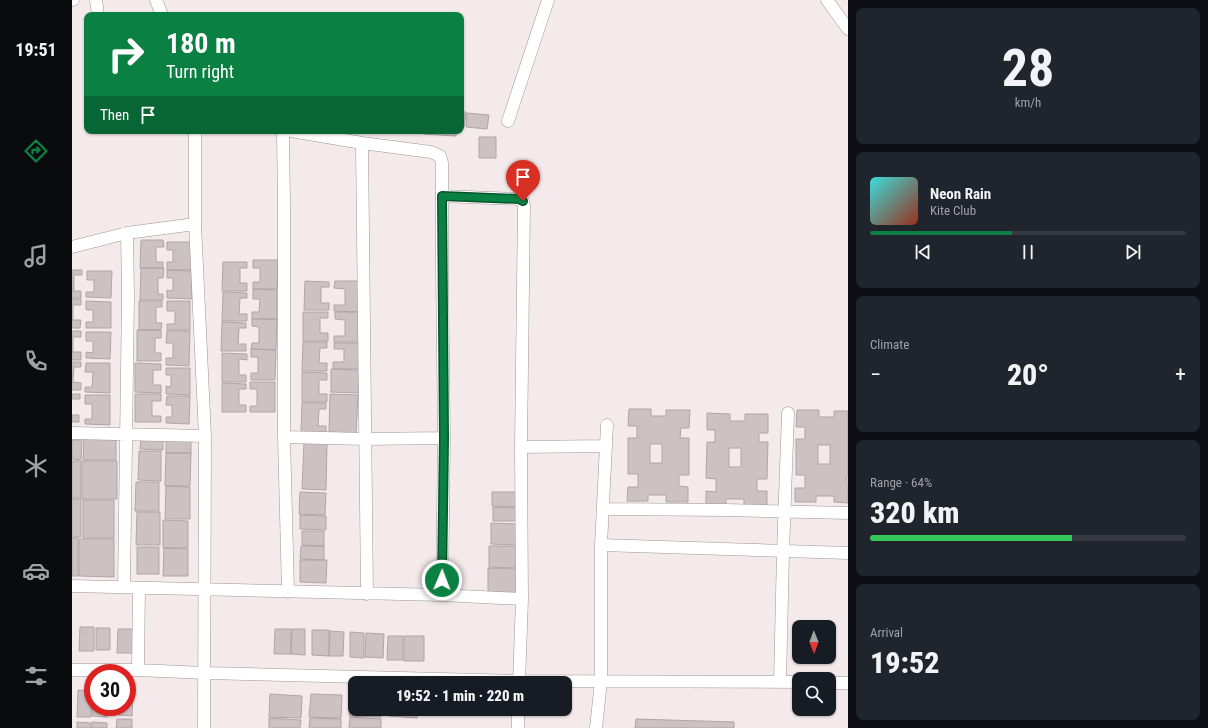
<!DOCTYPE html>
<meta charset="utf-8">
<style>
:root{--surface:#171b24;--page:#20242c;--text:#f1f3f6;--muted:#9ea1a6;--line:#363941;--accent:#0b8043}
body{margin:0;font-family:"Roboto Condensed",sans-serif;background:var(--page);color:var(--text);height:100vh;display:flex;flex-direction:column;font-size:15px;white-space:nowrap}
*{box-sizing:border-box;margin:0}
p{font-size:13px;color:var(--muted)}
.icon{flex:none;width:22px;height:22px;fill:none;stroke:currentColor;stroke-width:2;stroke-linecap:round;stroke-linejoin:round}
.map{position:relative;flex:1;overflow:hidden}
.side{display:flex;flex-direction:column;gap:8px;padding:8px;background:#0d0f14;width:360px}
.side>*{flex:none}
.banner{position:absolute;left:12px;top:12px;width:380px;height:122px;border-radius:8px;box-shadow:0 1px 3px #0004;background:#0b8043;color:#fff;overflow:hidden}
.needle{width:26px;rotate:179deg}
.controls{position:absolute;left:720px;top:620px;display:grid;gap:8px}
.controls a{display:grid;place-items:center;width:44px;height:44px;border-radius:8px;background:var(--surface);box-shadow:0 1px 3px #0004;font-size:20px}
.speed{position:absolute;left:12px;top:664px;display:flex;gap:8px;font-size:20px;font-weight:700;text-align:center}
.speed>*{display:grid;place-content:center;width:52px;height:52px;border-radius:50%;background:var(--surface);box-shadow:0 1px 3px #0004;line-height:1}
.speed .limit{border:6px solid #d22;background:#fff;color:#111}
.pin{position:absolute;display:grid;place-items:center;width:34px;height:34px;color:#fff;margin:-41px -17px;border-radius:50% 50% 50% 0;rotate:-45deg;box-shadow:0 0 4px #0007}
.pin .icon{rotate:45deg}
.me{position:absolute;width:44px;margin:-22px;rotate:1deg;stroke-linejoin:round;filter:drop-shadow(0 0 3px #0008)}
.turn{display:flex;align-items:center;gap:14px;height:84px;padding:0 16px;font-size:18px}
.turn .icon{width:52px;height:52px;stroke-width:2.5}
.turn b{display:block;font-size:28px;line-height:34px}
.then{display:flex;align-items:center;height:38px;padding:0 16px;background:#0003;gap:8px;font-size:15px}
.big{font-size:30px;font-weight:800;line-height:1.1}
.side .tile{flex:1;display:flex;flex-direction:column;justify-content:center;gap:6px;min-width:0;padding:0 14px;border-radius:8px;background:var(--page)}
.side .dial{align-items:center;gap:0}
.dial b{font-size:52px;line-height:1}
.song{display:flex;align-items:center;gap:12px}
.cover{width:48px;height:48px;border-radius:6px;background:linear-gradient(135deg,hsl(180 70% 55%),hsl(10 70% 35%))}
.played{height:4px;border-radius:2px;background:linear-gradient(90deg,var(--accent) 45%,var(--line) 45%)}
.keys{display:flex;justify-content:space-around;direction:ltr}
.heat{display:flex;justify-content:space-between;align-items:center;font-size:22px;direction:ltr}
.charge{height:6px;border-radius:3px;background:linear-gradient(90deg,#34c759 64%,var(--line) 0)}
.trip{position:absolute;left:276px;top:676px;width:224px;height:40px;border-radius:8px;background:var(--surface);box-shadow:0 1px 3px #0004;font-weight:800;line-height:40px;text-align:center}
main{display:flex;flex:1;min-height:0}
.tab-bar{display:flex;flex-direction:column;width:72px;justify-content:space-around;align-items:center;background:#090b0e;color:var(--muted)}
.tab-bar .icon{width:28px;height:28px}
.tab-bar .current{color:var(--accent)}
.tab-bar b{font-size:18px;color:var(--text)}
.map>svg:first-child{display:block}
.building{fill:#cdc2c3;stroke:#b0a6a7;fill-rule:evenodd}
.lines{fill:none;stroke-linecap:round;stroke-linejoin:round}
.street-casing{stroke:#9f9596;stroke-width:13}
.street{stroke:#fff;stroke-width:12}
.route-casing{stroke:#07532c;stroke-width:10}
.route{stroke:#0b8043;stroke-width:7}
</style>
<main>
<nav class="tab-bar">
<b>19:51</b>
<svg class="icon current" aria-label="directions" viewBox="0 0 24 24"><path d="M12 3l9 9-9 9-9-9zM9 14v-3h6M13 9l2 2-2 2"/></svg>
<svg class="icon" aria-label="music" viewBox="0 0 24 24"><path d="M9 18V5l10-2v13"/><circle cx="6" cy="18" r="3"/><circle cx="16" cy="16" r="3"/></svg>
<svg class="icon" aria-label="phone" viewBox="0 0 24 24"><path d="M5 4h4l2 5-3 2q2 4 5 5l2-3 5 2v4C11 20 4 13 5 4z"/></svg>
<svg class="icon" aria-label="climate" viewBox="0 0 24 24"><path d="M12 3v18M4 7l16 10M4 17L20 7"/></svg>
<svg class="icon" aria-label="car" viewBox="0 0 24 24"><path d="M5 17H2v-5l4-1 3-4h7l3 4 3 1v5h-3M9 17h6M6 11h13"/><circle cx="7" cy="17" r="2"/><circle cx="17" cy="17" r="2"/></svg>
<svg class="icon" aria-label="filters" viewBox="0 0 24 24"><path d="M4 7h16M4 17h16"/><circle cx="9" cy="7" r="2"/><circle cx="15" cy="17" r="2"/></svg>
</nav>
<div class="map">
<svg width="776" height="728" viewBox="0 0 776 728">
<rect width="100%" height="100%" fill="#f4e9eb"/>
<!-- building -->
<path class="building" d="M389 112H394L392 127 389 126Z
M395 113 417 115 415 129 394 127Z
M302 131H326V133H302Z
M352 131H384V136L351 134Z
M407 137H424V158H407Z
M69 240H91L92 247H84V262H91V268H68Z
M95 242H121L120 270H95V262H101V250H95Z
M181 260H206L205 289H181V282H188V268H181Z
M151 262H175V268H168V283H175V291H150Z
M69 268H92L91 278H86V294H91V300H68Z
M0 270H10V275H2V291H9V298H0Z
M95 270 120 271V299L95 298V290L101 291V278H95Z
M15 271H40L39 298 14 297V292H22V280H15Z
M233 281 257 282V287H249V303H257V310H232Z
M263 281H287V312L262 311V305H273V289L262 288Z
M181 289 205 290V319H180V312H187L188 299H181Z
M151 292 175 293V298H168L167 314H175V321H150Z
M0 299H9V305H1V320H9L8 328H0Z
M14 301 39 302V328H14V322H21V310H14Z
M67 301H90V307H84V323H90L89 330H67Z
M95 301H118V330H95V324H103V311H95Z
M231 312H256V318H248V333H256V341H231Z
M263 312H287V342H262V336H273V320L263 319Z
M180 319H205L204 350 179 349 180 343H187V327L180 326Z
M150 322 174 323V328H167L166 344H174V351H149Z
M65 330H89V338H83V353H89V361H65Z
M0 331H9V337H1V352H9V360H0Z
M95 331H118L117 366 94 365V358H101V343H94Z
M14 332H39L38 359 14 358V352L21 353V341H14Z
M231 342H255V348H248L247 363H255V371H230Z
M262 343H287L286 369H261V362H272V349H262Z
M179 349 204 350 203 380H179V373H186V357H179Z
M150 353 175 354V360L167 359V375H174V382H150Z
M0 362H9V367H2L1 382 9 383V390H0Z
M14 363H38V393L13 392V387H20L21 372H13Z
M63 363 89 364V370H81V385H89V393L63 392Z
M94 368H118V395L94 394V386L99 387V375H94Z
M259 369 287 370 286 393 259 392Z
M230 372 255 373V380H247V394H255V402H230Z
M178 382H203V412H178V406H185V389H178Z
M150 383 174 384V389H167V405H174V412H150Z
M0 394H8V399H0Z
M63 394H89V401H80V416H89V422H63Z
M258 394 286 395 284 434 257 433Z
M13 395H38V425L13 424V419H20V404H13Z
M95 396H118L117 424 94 423V417H100V405H94Z
M230 403H254V409H247L246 426H254V434L229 433Z
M557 409H579V416H594V410H618L617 428H609L608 438H617V475H607V486L616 487V502H594V495H576V501H555L556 487H566V474H556V438H565V426H556ZM578 444H590V463H578Z
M725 410H747V417H762V411H776V476H775V487H776V503L762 502V496H744V502H723V488H733V475H724V439H733V427H724ZM746 445H758V464H746Z
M635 413 658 414V421H673V414H696V433H687V442H696L695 479H685V491H695V506H672V499H654V506L634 505V491L644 492V479L634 478 635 442H643V430H635ZM657 448H669V467H657Z
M0 415H7V422H0Z
M69 437H91V450L68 449Z
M12 438H44V460H11Z
M94 439 119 440V453H94Z
M0 440H10L9 460 0 459Z
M232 442 255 443 254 490 230 489Z
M67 451H89V481L66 480Z
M94 453H119L118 486H93Z
M0 461H9V498H0Z
M10 461H45V499H10Z
M64 482H87V511H63Z
M94 486 118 487V519H93Z
M228 492 254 493 253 515 227 514Z
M420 492H445L444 507 420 506Z
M0 499H9V537H0Z
M11 500H42V538H11Z
M421 507 446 508V521H421Z
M65 512H88V545H64Z
M228 515 254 516V530L228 529Z
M91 520 116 521V548H91Z
M419 523 446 524 445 545 419 544Z
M230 531H252V546L230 545Z
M0 538H6V576H0Z
M7 539H42V577L7 576Z
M229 546H252V560L228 559Z
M417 546H444L443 568 417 567Z
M65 547H87V574H65Z
M92 548 116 549V576H91Z
M228 560H255L254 583 228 582Z
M416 568 446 569 445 594 416 593Z
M8 627H22V651H7Z
M24 628H38V650H24Z
M46 629H63L62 653H45Z
M203 629H219V654H202Z
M220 629H233V655L219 654Z
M240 630H257V656L240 655Z
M258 631 272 632 271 656H257Z
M278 632 292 633V658L278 657Z
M294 633 312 634 311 658 293 657Z
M316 636H331V660H315Z
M332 636H352V661H332Z
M6 690 20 691 19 717H5Z
M55 691H61L60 716 46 715 47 707H55Z
M21 692V707H36L35 717 20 716Z
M198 694 230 696 229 718 197 717Z
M239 694 270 695 269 718 237 717Z
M278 695H283V709H309V717L277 716Z
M317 709H346L345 718 317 716Z
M278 717 309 719V728H277Z
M197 718 229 720 228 728H197Z
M238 718 269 719V728H237Z
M45 719H60V728H44Z
M564 719 662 722V728H563Z
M5 722 19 723V728H5Z
M20 722 35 723V728H20Z"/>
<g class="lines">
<!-- street casing -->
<g class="street-casing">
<path id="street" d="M0 0H1
M24 0 26 15
M84 0 90 15
M755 0 776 29
M436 121 476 0
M123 131V224L133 436 132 728
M211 131 212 205V437L216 592
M290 143 295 594
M370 196 447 199 451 201 452 206 449 447 450 599 447 683
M0 247 55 233 123 224
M0 433 133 436
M212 437 293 439 372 438
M449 447 534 446
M531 509 654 510 776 513
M529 545 776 553
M0 586 370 595 372 438 370 268V163L368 156 359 152 290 143 219 131
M52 587 56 296 55 233
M370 595 450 599
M0 670H66L133 673 447 681 727 682
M66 670 67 588
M708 682 711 552 716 413
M757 683H776
M446 728V709
M524 728 529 681V545L535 425"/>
</g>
<!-- street -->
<use href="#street" class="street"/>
</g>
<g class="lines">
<!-- route casing -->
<g class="route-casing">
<path id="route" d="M370 580 372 438 370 196 447 199 451 201"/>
</g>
<!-- route -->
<use href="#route" class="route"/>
</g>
</svg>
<div class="controls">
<a><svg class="needle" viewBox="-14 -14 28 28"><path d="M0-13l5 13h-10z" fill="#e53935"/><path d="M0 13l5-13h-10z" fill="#9ea1a6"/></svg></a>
<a><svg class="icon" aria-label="search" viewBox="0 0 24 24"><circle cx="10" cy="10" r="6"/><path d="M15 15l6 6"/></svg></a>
</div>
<div class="speed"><div class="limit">30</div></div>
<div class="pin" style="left:451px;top:201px;background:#d93025"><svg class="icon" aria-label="arrive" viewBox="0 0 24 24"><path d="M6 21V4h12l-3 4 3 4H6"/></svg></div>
<svg class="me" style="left:370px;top:580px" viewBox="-20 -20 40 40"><circle r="17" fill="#0b8043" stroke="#fff" stroke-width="3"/><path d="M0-11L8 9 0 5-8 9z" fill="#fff"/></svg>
<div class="trip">19:52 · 1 min · 220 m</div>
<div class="banner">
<div class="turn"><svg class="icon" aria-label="right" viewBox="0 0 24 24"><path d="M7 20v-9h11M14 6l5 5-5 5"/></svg><div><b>180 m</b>Turn right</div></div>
<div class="then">Then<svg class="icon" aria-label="arrive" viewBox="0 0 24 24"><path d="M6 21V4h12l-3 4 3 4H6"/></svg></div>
</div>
</div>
<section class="side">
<div class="tile dial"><b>28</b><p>km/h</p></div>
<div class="tile">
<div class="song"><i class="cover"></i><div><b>Neon Rain</b><p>Kite Club</p></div></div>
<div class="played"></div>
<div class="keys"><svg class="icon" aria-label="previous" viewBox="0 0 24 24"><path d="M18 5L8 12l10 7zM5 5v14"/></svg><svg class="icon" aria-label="pause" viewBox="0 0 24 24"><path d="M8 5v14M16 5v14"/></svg><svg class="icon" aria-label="next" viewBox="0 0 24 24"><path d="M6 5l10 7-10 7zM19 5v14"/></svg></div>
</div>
<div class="tile"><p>Climate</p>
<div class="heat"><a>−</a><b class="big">20°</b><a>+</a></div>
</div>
<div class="tile"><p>Range · 64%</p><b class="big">320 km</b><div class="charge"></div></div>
<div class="tile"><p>Arrival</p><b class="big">19:52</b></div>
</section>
</main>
